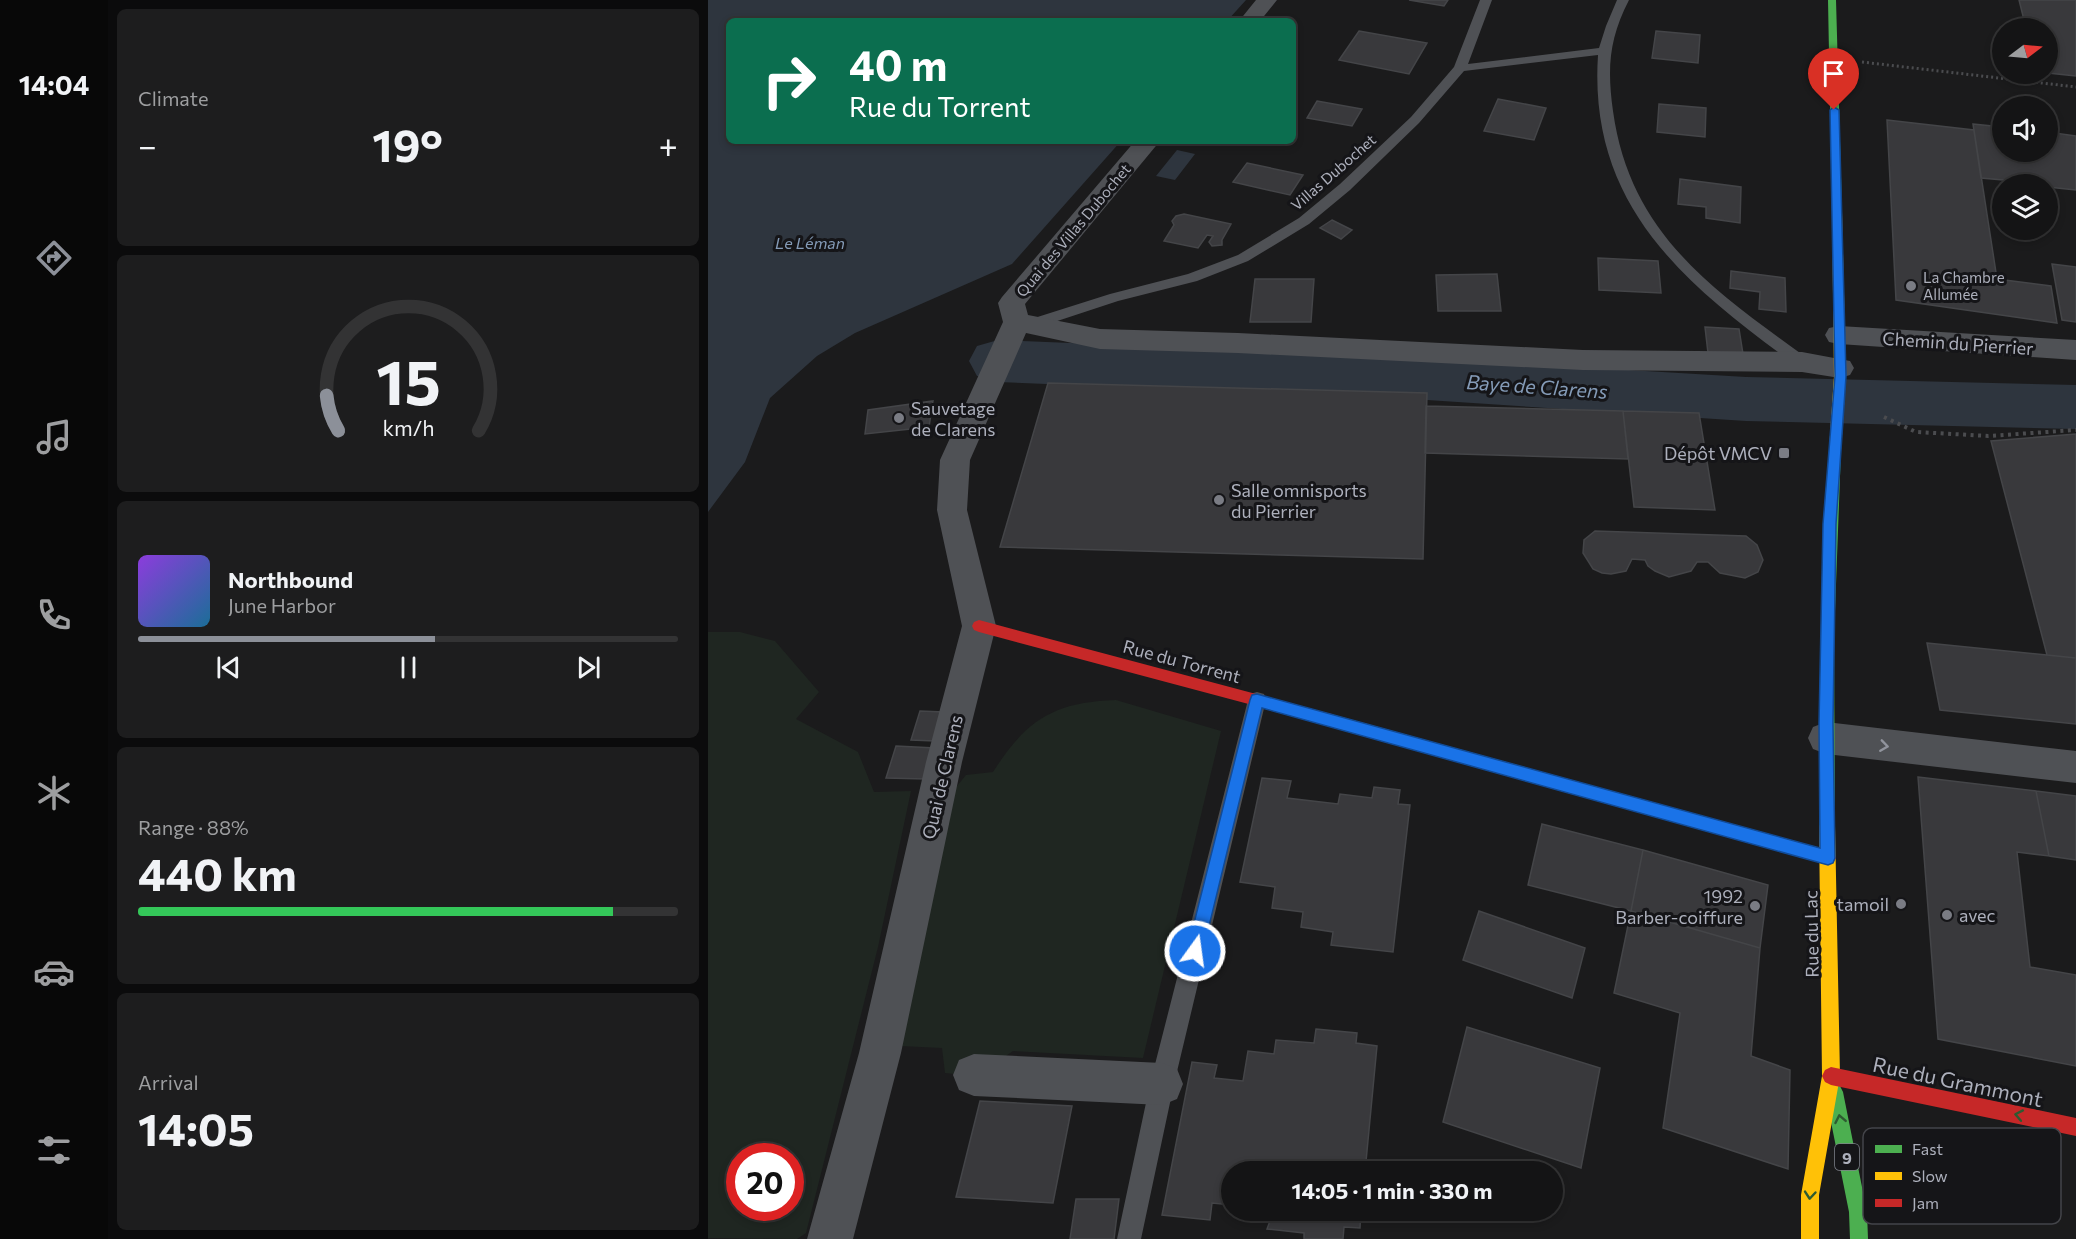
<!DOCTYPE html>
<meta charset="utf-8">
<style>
:root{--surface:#141415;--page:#1d1d1e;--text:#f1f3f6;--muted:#9d9ea0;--line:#333334;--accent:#8c9099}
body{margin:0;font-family:Commissioner,sans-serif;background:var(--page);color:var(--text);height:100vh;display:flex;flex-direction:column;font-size:22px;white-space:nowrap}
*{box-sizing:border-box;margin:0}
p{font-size:20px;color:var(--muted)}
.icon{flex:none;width:33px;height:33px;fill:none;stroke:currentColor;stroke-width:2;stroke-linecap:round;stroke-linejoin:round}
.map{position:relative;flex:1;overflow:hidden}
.side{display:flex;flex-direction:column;gap:9px;padding:9px;background:#0b0b0c;width:600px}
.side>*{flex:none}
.guide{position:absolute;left:18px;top:18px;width:570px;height:126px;border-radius:9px;box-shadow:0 3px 9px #0003,0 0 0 2px var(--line);background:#0b6e4f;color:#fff;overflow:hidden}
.needle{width:39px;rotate:74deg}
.controls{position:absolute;left:1284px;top:18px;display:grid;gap:12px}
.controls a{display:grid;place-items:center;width:66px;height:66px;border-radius:50%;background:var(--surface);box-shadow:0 3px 9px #0003,0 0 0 2px var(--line);font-size:30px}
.speed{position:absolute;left:18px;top:1143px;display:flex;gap:12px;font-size:30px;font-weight:700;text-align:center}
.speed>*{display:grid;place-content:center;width:78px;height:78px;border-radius:50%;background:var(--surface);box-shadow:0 3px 9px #0003,0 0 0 2px var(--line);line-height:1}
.speed .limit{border:9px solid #d22;background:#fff;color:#111}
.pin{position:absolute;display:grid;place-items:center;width:51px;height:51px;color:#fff;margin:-62px -26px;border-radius:50% 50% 50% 0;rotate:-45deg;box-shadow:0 0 6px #0007}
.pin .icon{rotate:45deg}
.me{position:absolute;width:66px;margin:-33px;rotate:14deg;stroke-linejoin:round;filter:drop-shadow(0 0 4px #0008)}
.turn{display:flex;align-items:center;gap:21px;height:126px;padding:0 24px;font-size:27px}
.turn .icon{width:78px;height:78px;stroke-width:2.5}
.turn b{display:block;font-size:42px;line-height:51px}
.big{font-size:45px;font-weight:700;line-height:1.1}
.side .card{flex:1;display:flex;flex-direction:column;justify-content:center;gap:9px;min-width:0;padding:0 21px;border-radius:9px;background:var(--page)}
.side .dial{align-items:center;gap:0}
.dial svg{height:156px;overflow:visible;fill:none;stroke:var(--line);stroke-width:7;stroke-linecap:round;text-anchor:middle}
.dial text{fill:var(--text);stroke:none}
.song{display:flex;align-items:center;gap:18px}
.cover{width:72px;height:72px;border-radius:9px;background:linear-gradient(135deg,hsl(270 70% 55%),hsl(200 70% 35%))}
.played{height:6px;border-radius:3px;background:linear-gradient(90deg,var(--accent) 55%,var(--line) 55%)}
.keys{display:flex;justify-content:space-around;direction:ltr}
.heat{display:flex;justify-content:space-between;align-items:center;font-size:33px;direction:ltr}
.charge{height:9px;border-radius:4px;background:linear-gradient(90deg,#34c759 88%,var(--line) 0)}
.trip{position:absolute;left:513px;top:1161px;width:342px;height:60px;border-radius:30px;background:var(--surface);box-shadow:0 3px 9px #0003,0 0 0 2px var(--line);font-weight:700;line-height:60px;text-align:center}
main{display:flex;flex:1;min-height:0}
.tab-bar{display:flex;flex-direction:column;width:108px;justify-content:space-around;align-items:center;background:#080808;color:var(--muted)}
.tab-bar .icon{width:42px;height:42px}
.tab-bar .selected{color:var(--accent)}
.tab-bar b{font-size:27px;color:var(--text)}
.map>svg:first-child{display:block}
.green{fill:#1f2621;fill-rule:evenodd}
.water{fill:#2e353e}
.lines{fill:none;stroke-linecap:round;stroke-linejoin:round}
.river{fill:#2e353e;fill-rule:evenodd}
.building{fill:#39393c;stroke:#444548;stroke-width:1.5}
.path-far1{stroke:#4b4c4f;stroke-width:3;stroke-dasharray:2 3;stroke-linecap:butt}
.path{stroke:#4b4c4f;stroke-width:4;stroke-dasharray:3 4.5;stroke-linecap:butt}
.lane{fill:#4f5155;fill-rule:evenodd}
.street{fill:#4f5155;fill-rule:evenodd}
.fast{fill:#4caf50;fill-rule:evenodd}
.slow{fill:#ffc107;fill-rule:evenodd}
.jam{fill:#c62828;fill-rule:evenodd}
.oneway{stroke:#91949d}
.oneway2{stroke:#2e5a31}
.route{fill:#1a73e8;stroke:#114b97;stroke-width:1.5}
.poi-dot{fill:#7a7c84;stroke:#151518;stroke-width:2}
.labels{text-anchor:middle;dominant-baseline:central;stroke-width:6;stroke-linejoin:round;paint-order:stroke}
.far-street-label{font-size:15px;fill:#adb0bc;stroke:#151518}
.far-poi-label{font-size:15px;fill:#adb0bc;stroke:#151518;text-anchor:start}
.far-water-label{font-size:16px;font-style:italic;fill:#849bb7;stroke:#151518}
.shield{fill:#151518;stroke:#7f828b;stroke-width:1.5}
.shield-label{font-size:16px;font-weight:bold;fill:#adb0bc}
.street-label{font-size:18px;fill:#adb0bc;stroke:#151518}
.poi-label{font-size:18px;fill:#adb0bc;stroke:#151518;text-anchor:start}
.water-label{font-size:20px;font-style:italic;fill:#849bb7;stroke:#151518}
.near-street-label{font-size:21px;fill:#adb0bc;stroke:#151518}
.key{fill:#151518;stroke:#434449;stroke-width:1.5}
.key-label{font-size:16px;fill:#adb0bc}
</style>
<main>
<nav class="tab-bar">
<b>14:04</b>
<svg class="icon selected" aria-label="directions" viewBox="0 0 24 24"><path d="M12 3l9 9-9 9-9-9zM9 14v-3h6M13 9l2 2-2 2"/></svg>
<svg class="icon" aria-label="music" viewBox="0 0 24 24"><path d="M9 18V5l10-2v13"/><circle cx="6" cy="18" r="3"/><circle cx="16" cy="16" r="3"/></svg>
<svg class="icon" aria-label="phone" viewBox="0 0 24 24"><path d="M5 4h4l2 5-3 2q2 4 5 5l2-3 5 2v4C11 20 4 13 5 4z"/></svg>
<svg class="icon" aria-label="climate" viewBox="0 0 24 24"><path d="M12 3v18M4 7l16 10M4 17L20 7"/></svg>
<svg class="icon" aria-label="car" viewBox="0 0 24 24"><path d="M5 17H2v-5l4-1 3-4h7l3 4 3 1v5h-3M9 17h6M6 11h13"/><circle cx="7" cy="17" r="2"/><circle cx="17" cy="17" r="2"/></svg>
<svg class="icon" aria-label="filters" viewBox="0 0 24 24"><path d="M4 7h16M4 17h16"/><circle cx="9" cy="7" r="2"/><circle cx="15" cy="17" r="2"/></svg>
</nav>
<section class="side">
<div class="card"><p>Climate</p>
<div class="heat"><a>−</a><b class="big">19°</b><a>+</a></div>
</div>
<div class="card dial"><svg viewBox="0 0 100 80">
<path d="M14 69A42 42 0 1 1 86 69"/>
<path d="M14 69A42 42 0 0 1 8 51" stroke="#8c9099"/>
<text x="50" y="56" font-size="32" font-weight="700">15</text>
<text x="50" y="72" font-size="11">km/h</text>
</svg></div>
<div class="card">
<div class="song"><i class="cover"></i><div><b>Northbound</b><p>June Harbor</p></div></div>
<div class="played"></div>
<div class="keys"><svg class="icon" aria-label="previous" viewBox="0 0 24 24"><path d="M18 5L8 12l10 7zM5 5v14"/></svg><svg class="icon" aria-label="pause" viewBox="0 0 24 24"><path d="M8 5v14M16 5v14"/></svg><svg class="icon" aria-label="next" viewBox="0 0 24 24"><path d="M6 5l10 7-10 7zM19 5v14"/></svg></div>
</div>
<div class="card"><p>Range · 88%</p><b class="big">440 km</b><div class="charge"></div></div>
<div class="card"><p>Arrival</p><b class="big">14:05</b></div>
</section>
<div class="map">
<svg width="1368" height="1239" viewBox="0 0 1368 1239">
<rect width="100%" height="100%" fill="#1b1b1c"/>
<!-- green -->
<path class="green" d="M0 632H32L67 641 111 692 88 719 150 752 166 792 203 791 170 947 98 1233 89 1239 0 1238ZM82 1156V1208H32V1156Z
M408 700 513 731 435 1058 305 1051 269 1076 237 1073 234 1048 192 1046 245 791 258 775 285 772C318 720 346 702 408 700Z"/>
<!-- water -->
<path class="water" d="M0 0H538L519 21H21V141H413L304 264 147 333 109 356 62 398 37 462 0 512Z
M469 150 487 154 467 180 448 176Z"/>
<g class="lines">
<!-- river -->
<path class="river" d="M290 340 704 357 1038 377 1368 385V429L1038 421 704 399 290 382 269 376 261 361 269 346Z"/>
</g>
<!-- building -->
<path class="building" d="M701 0H740L736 6Z
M1311 0H1368V76L1340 73V28H1318Z
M651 31 719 43 701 74 631 60Z
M948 31 992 35 990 63 944 58Z
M790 99 838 108 826 140 776 131Z
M609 101 654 109 644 126 599 118Z
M951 104 998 108 997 137 949 132Z
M1179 120 1266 130 1289 279 1343 286 1349 323 1188 300Z
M1265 124 1294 127V152H1340V132L1368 136V190L1340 187V184L1273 178Z
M539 163 595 175 582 195 525 182Z
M972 179 1033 187 1032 223 998 218V207L970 204Z
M476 214 523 224 514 240V245L504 246 501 242 505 236 499 235 490 248 456 241 466 225 464 221 468 216Z
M624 220 644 230 633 239 612 228Z
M890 258 950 261 953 293 891 290Z
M1344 264 1368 267V322L1354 320Z
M1023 271 1077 278 1078 312 1051 309 1052 292 1022 288Z
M789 274 793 311H730L728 275Z
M547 279H606L603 322H542Z
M997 327 1031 329 1035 354 1000 353Z
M340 383 719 393 715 559 292 547Z
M225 401 221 427 157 434 160 410Z
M718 406 915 411 920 459 717 453Z
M915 411 991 413 1007 510 926 507Z
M1368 434V658L1339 655 1283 441Z
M887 531 1038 536 1049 545 1055 560 1050 572 1037 578 1012 573 1000 562H989L983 571 961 577 947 571 940 566 937 560 924 559 918 571 903 574 894 573 885 569 875 553 876 540Z
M1219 643 1368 658V724L1232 710Z
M212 711 235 712 227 741 203 740Z
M188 746 227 748 218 779 178 778Z
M1210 777 1328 791 1341 856 1309 852 1322 967 1368 975V1066L1230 1039Z
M554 778 583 781 579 798 630 804 632 794 664 798 666 787 692 790 690 804 702 805 685 952 623 945 625 932 593 927 595 912 564 908 567 887 532 882Z
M1328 791 1368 796V860L1341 856Z
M834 824 935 850 923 911 820 885Z
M935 850 1060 885 1052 948 923 911Z
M771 911 877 948 864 998 755 960Z
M923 911 1052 948 1043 1056 1082 1070 1080 1169 955 1128 972 1013 906 993Z
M759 1027 892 1068 873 1168 735 1122Z
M608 1029 649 1033 648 1043 669 1046 657 1172H524V1205L504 1203 502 1220 454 1215 484 1062 509 1065 506 1078 535 1081 540 1051 566 1054 568 1040 606 1043Z
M272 1101 364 1106 345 1203 248 1197Z
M368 1199H411L406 1239H362Z
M566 1210H653L652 1228 636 1227 635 1239H596V1233L559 1229Z"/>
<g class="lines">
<!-- path-far1 -->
<path class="path-far1" d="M1154 62 1368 87"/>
<!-- path -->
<path class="path" d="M1176 417 1208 432 1280 436 1368 430"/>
<!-- lane -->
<path class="lane" d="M772 0H784L760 64 891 48 898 26 909 0H921C901 39 899 68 905 111 922 234 1005 290 1099 358L1102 362 1099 366H1089C978 285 880 207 890 55L756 71 711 123 642 190 601 224 540 261 489 281 410 301 325 329 320 328 318 324 320 320 402 294 480 274 530 255 591 218 632 184 703 117 746 67Z
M549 692 556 694 558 700 466 1084 433 1239H409L442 1084 540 700 542 694Z"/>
<!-- street -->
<path class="street" d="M548 0H569L552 21H531Z
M427 141H452L317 304 320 315 392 329 530 333 875 350 1094 352 1142 361 1146 368 1142 375 1132 378 1094 372 875 370 530 353 392 349 318 333 262 460 259 510 288 626 254 762 193 1053 145 1239H99L151 1053 218 762 254 626 229 510 232 460 295 322 290 303 294 297Z
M1131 326 1368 340V360L1131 344 1121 342 1117 335 1121 328Z
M1118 722 1368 751V783L1118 754 1105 749 1100 738 1105 727Z
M266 1054 454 1063 469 1069 475 1084 469 1099 454 1105 266 1096 251 1090 245 1075 251 1060Z"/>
<!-- fast -->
<path class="fast" d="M1120 0H1128L1134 212 1129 215 1124 212Z
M1127 445 1133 450 1126 638 1127 826 1124 831 1119 833 1114 831 1111 826 1113 638 1121 450Z
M619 713 984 813 989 815 992 820 989 825 984 827 619 725 614 724 612 719 614 714Z
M1126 1083 1132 1086 1135 1092 1159 1212 1160 1239H1142L1141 1212 1117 1092 1120 1086Z"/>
<!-- slow -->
<path class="slow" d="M1129 209 1134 212 1138 376 1133 450 1127 455 1121 450 1126 376 1124 212Z
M1119 819 1124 821 1127 826 1132 1076 1111 1195V1239H1093V1195L1114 1076 1111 826 1114 821Z"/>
<!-- jam -->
<path class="jam" d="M271 620 619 713 624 714 626 719 624 724 619 725 271 632 266 630 264 626 266 622Z
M984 813 1120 851 1125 853 1128 858 1125 863 1120 865 984 827 979 825 976 820 979 815Z
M1123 1067 1368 1118V1136L1123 1085 1117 1082 1114 1076 1117 1070Z"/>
</g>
<!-- one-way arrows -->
<defs><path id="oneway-chevron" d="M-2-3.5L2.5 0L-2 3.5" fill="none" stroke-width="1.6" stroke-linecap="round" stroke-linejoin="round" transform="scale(1.5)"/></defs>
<use class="oneway" href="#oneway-chevron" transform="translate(1176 746) rotate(8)"/>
<g class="oneway2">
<use href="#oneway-chevron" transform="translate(1311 1115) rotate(-169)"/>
<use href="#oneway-chevron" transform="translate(1132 1119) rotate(-101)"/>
<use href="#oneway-chevron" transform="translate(1102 1195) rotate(95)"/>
</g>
<!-- route -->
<path class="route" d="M1126 107 1131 110 1138 376 1128 524 1125 723 1127 858 1125 863 1120 865 554 708 495 951 493 956 487 959 481 956 479 951 542 700 544 695 549 694 1112 848 1111 723 1115 524 1127 376 1122 110Z"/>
<!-- markers -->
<g class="poi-dot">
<circle cx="1203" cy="286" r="6"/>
<circle cx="191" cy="418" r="6"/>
<rect x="1070" y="447" width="12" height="12" rx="3"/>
<circle cx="511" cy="500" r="6"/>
<circle cx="1193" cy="904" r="6"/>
<circle cx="1047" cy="906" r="6"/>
<circle cx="1239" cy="915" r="6"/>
</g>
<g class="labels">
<!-- far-street labels -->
<g class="far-street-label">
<text transform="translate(625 172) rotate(-41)">Villas Dubochet</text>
<text transform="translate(365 230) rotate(-50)">Quai des Villas Dubochet</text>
</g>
<!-- far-poi labels -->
<g class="far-poi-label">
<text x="1215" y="277">La Chambre<tspan x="1215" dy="17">Allumée</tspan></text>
</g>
<!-- far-water labels -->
<g class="far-water-label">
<text x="102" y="242">Le Léman</text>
</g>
<!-- shield labels -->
<rect class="shield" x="1127" y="1144" width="24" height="26" rx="4.5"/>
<g class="shield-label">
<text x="1139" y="1157">9</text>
</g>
<!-- street labels -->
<g class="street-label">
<text transform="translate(1250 343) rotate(4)">Chemin du Pierrier</text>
<text transform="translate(474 661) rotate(15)">Rue du Torrent</text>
<text transform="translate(234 777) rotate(-77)">Quai de Clarens</text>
<text transform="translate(1103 934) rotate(-91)">Rue du Lac</text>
</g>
<!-- poi labels -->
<g class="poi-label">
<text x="203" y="408">Sauvetage<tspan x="203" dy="21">de Clarens</tspan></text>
<text x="1064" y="453" text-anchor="end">Dépôt VMCV</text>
<text x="523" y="490">Salle omnisports<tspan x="523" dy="21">du Pierrier</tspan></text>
<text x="1035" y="896" text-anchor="end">1992<tspan x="1035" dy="21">Barber-coiffure</tspan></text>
<text x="1181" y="904" text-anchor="end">tamoil</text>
<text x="1251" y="915">avec</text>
</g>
<!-- water labels -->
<g class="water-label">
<text transform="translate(829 386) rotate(4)">Baye de Clarens</text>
</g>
<!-- near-street labels -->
<g class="near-street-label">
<text transform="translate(1250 1081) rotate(12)">Rue du Grammont</text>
</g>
</g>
<!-- legend -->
<rect x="1155" y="1128" width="198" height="96" rx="9" class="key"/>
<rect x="1167" y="1145" width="27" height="8" fill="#4caf50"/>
<rect x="1167" y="1172" width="27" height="8" fill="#ffc107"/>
<rect x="1167" y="1199" width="27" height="8" fill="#c62828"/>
<g class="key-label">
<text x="1204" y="1155">Fast</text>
<text x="1204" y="1182">Slow</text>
<text x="1204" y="1209">Jam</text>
</g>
</svg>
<div class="controls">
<a><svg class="needle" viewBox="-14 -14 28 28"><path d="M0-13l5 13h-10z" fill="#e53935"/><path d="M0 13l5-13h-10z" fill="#9d9ea0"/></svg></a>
<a><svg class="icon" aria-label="sound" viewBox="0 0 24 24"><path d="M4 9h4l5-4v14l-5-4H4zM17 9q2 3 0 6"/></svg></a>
<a><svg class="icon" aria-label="layers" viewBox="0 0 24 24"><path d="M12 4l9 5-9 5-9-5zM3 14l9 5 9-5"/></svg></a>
</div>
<div class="speed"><div class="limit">20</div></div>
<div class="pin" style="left:1126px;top:110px;background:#d93025"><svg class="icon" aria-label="arrive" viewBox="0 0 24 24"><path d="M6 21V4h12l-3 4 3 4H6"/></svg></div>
<svg class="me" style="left:487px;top:951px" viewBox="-20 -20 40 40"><circle r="17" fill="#1a73e8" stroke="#fff" stroke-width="3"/><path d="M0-11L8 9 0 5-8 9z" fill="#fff"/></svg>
<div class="trip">14:05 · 1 min · 330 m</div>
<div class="guide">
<div class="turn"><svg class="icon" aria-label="right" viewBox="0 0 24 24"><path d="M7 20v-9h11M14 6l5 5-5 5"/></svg><div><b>40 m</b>Rue du Torrent</div></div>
</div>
</div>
</main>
